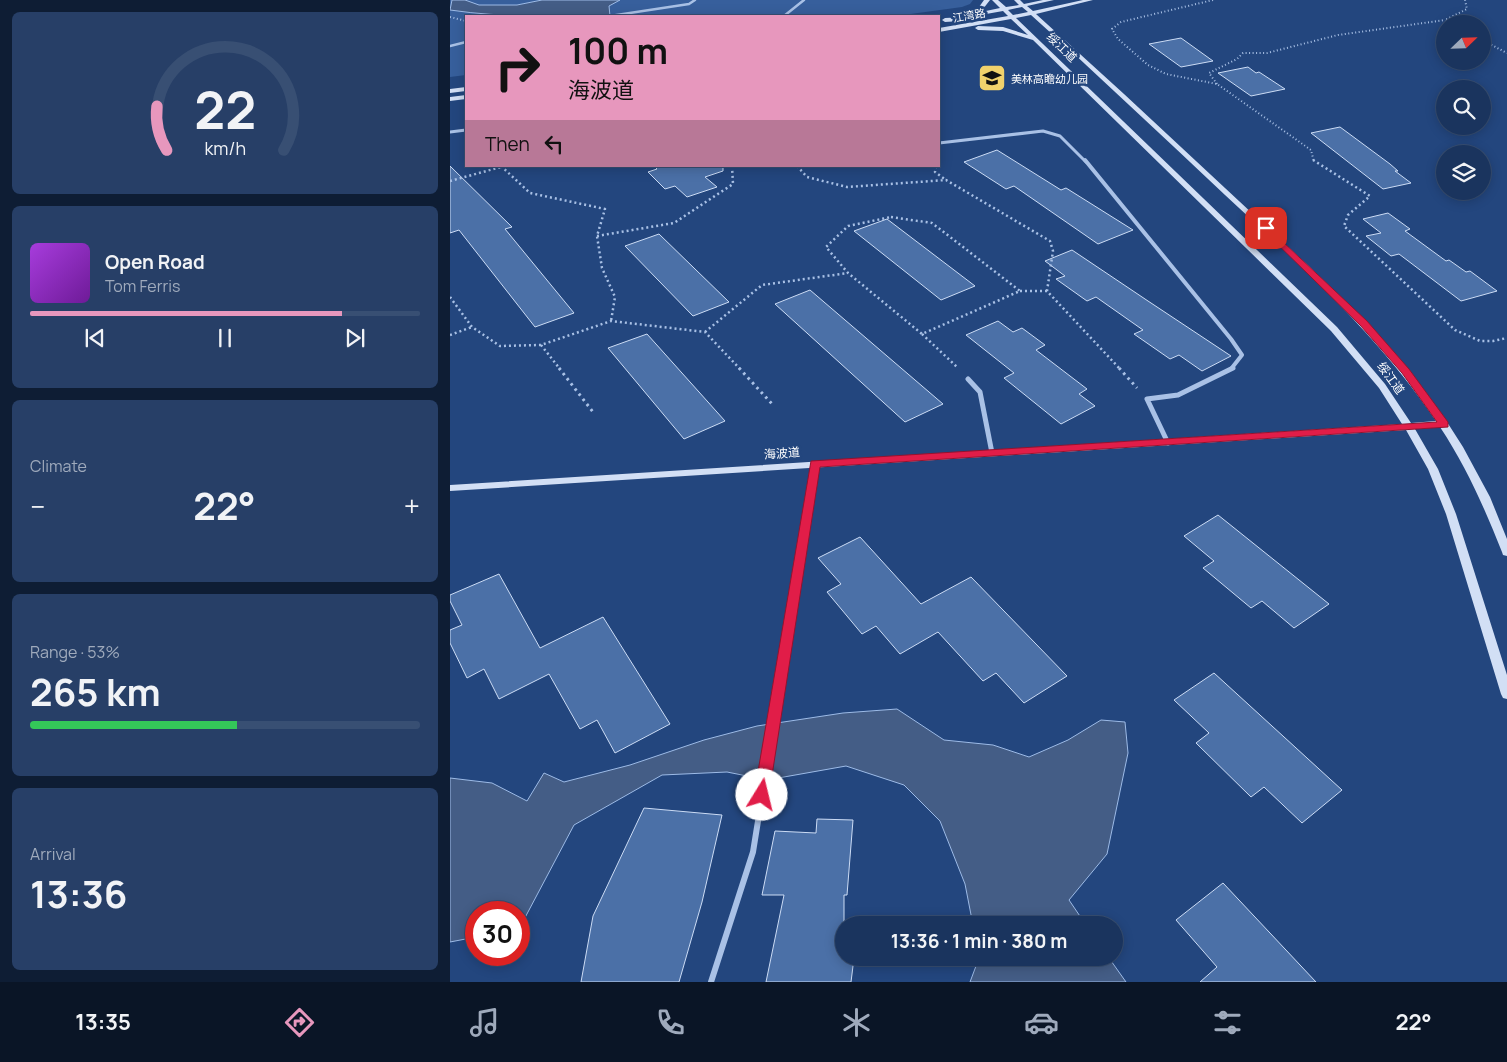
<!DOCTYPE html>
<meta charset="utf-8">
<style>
:root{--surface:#1a345e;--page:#273f67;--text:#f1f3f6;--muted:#9faabc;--line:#384f73;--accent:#e797bd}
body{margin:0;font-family:Manrope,"Noto Sans SC",sans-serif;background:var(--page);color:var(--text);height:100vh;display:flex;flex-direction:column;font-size:19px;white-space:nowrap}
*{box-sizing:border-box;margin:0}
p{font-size:16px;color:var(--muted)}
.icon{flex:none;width:28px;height:28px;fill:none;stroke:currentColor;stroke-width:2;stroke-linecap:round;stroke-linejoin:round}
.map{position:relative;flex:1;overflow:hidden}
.sheet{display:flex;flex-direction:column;gap:12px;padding:12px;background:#0e1d34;width:450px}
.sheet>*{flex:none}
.hud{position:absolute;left:15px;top:15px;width:475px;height:152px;border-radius:0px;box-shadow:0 2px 12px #0003,0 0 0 1px var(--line);background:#e797bd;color:#111;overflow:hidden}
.needle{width:32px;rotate:67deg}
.tools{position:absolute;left:986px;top:15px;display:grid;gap:10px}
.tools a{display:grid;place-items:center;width:55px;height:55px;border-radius:50%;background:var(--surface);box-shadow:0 2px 12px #0003,0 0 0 1px var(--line);font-size:25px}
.speed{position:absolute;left:15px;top:901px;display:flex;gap:10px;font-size:25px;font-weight:700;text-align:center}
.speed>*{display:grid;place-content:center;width:65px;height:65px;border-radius:50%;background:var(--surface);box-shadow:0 2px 12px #0003,0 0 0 1px var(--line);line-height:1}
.speed .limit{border:8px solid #d22;background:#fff;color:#111}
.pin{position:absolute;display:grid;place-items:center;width:42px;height:42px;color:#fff;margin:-21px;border-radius:10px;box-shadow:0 2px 8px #0006}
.me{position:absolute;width:55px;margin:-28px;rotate:9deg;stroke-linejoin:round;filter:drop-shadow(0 0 4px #0008)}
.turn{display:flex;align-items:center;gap:18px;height:105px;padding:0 20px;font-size:22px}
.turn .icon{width:65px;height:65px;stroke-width:2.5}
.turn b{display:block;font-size:35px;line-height:42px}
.then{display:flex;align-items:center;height:48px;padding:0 20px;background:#0003;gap:10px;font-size:19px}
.big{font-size:38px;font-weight:700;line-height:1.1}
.sheet .card{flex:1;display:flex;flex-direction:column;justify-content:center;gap:8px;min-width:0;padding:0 18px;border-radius:8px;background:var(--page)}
.sheet .dial{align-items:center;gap:0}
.dial svg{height:130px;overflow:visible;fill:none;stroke:var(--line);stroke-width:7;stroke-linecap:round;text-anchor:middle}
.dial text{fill:var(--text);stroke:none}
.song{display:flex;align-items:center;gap:15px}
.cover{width:60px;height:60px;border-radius:8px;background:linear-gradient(135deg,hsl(280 70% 55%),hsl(280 70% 35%))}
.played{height:5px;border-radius:2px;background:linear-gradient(90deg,var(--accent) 80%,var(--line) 80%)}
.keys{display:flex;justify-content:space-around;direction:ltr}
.heat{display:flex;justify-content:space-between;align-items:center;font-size:28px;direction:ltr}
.charge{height:8px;border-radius:4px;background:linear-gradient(90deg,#34c759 53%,var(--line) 0)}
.trip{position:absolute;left:385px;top:916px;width:288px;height:50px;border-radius:25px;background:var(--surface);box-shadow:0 2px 12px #0003,0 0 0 1px var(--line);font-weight:700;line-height:50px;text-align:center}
.menu{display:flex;height:80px;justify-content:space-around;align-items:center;background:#0a1526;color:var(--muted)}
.menu .icon{width:35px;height:35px}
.menu .active{color:var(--accent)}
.menu b{font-size:22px;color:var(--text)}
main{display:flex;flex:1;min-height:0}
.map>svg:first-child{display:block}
.green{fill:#375f9c}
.water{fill:#445d86;stroke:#9dbbe7}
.building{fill:#4b70a7;stroke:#ccdcf5}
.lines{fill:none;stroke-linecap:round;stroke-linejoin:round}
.path-far2{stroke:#a9c1e6;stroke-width:2;stroke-dasharray:1 2.5;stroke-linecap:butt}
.path-far1{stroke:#a9c1e6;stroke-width:2.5;stroke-dasharray:2 3;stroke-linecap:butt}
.path{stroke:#a9c1e6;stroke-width:3;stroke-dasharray:2.5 4;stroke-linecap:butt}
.lane{stroke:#a9c1e6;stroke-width:2.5}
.street-far3{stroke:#a9c1e6;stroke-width:3}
.street-far2{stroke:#a9c1e6;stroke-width:4}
.street-far1{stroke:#a9c1e6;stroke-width:5}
.street{stroke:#a9c1e6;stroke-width:6}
.secondary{fill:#d2dff5;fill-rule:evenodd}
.route{fill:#e11d48;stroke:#92132f}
.labels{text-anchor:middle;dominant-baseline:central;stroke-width:5;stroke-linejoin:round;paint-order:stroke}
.far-street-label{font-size:11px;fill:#fff;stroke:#23467e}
.far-poi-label{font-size:11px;fill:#fff;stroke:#23467e;text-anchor:start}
.street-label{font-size:12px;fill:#fff;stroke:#23467e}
</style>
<main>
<section class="sheet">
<div class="card dial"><svg viewBox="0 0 100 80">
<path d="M14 69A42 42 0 1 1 86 69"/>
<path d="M14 69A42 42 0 0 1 8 42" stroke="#e797bd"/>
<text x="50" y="56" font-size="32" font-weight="700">22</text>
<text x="50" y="72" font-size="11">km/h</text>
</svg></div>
<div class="card">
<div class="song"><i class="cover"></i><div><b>Open Road</b><p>Tom Ferris</p></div></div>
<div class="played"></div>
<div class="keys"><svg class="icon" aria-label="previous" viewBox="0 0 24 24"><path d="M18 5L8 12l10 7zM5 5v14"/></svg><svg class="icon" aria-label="pause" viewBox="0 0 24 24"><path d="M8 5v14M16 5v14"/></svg><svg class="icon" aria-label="next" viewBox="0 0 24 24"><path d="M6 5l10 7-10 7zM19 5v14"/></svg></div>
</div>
<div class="card"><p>Climate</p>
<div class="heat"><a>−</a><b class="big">22°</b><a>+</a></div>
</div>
<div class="card"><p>Range · 53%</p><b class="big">265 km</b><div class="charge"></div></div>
<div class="card"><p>Arrival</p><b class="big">13:36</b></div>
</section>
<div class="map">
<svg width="1057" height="982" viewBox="0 0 1057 982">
<rect width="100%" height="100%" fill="#23467e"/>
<!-- green -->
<path class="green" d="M0 0H523L520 4 512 7 446 16H16V75L0 77Z"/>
<!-- water -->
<path class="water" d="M2 0H15L29 5H67L92 0H170L159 6 160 16C105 16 54 18 0 10Z
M447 709 494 740 543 745 579 757 618 740 651 720 675 722 678 753 657 854 619 900 636 925H523L515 884 490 821 454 785 396 766 317 780 277 772 212 775 124 825 69 929V912H26V937L0 942V778L42 783 77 801 94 773 114 782 180 765 254 740 307 726 393 713Z
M529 958H659L676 982H520Z"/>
<!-- building -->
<path class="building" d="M731 38 763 61 731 67 699 44Z
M798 67 806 73 809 72 835 89 801 96 768 73Z
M890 127 940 164 948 171H945L961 183 933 189 861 133Z
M547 150 611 190 616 188 683 230 648 244 564 186 556 189 514 162Z
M0 166 62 227 55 229 124 313 85 327 9 230 0 233Z
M204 166H273V171L255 177 267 187 237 197 225 186 215 189 198 172 207 169Z
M938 213 960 229 955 231 996 261 999 260 1016 272 1020 271 1047 291 1011 301 949 254 941 256 916 236 931 233 913 219Z
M437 219 525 286 491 300 404 231Z
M209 234 279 302 243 316 175 246Z
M622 250 698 301 781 356 752 371 729 355 720 359 684 334 693 330 646 297 637 301 606 279 615 276 595 261Z
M360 290 493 404 455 422 325 304Z
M548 321 563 332 572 328 595 345 586 350 637 389 629 394 645 406 611 424 554 378 564 373 516 335Z
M197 334 275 421 234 439 158 348Z
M768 515 879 604 844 628 812 601 801 608 753 568 764 561 734 536Z
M410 537 471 604 521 577 617 676 574 703 546 673 533 681 488 632 450 654 426 626 412 634 377 592 391 584 368 558Z
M49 574 90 648 153 617 220 724 165 753 147 720 130 729 99 674 49 699 34 669 17 678 0 643V630L12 625 0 601V595Z
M764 673 892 790 852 823 814 787 801 797 746 743 759 733 724 700Z
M194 808 272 815 252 902 229 982H131L143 916Z
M367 819 403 820 397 895H394V958H404L401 982H316L334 895H312L325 831 366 833Z
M773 883 866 982H750L767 967 726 920Z"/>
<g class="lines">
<!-- path-far2 -->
<path class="path-far2" d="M763 0 671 22 662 29 668 39 698 65 716 74 767 84 861 150 864 162
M0 17 16 21
M1003 24 995 20 1017 9 1015 0
M1032 40 1057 53
M767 84 759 73 787 59 793 53H817L888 35 995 20"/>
<!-- path-far1 -->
<path class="path-far1" d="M863 160 920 196 898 215 894 226 1005 330 1030 341H1043L1057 338
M51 166 80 193 155 209 147 236 152 268 165 297 161 321
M347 166 357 177 397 187 496 180 600 241 603 251 597 291 670 369
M486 166 485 172 496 180
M0 181 51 167
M441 217 482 223 570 291 472 334 398 273 376 247 398 226Z
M147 236 224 223 283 184 282 166
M570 291H597
M0 297 22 327 50 346 91 345 161 321 255 332 290 369
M255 332 312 285 398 273
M472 334 507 367
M0 335 22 327
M91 345 110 369"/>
<!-- path -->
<path class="path" d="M109 368 143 412
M289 368 323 405
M669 368 687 388"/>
<!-- lane -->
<path class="lane" d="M160 16 239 4 245 0
M334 16 354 0
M0 46 16 42"/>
<!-- street-far3 -->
<path class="street-far3" d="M0 132 16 130
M489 143 593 131 610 136 636 162"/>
<!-- street-far2 -->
<path class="street-far2" d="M635 160 781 339 792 355 781 369"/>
<!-- street-far1 -->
<path class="street-far1" d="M518 379 530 392 542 453
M718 443 697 399 728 395 783 368
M337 637 365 464"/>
<!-- street -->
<path class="street" d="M261 982 303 852 338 636"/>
<!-- secondary -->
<path class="secondary" d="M534 0H540L533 9 520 13V11L529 7Z
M542 0H548L556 7 569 5 564 0H570L574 4 593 0H604L577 6 583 11 633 0H643L586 14 674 94 863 270 904 310 943 353 997 422 1013 447 1040 497 1057 539V556L1053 555 1052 552C1034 507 1017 468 990 427L965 429 988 469 1006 514 1057 675V699L1053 698 1051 694 996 514 978 469 956 430 0 491V485L952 424 929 388 881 331 583 40 553 31 528 30 525 28 528 26 553 27 578 35 561 19 489 32V28L558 16 553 11 525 16 529 18 526 20 495 22 492 20 495 18 517 17V15L550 8ZM572 7 578 12 563 15 558 10ZM581 15C647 74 711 135 775 195 850 265 928 335 986 421L961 423 935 384 887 327 566 18Z
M16 87V91L0 93V89Z
M16 95V99L0 101V97Z"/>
</g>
<!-- route -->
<path class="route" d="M816 226 917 321 959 369 998 422V427L370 467 319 795 317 800 312 801 307 800 304 795 361 461 987 422 952 373 910 325 813 230 811 228Z"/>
<!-- icons -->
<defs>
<g id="school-square" transform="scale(1.4375)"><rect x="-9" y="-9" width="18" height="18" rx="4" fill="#f1d26c" stroke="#23467e"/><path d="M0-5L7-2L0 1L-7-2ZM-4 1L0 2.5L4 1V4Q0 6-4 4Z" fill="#111"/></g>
</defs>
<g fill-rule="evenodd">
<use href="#school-square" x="542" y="78"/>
</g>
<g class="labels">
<!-- far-street labels -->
<g class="far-street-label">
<text transform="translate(519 15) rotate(-10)">江湾路</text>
</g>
<!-- far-poi labels -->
<g class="far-poi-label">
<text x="561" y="78">美林高瞻幼儿园</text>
</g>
<!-- street labels -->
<g class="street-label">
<text transform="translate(612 47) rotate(44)">绥江道</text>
<text transform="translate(941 378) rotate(54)">绥江道</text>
<text transform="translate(332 453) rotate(-4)">海波道</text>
</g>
</g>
</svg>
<div class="tools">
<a><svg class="needle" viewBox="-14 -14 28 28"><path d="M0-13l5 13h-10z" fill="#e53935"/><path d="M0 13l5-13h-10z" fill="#9faabc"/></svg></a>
<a><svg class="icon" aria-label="search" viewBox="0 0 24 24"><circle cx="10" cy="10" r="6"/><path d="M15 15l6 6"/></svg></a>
<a><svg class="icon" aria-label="layers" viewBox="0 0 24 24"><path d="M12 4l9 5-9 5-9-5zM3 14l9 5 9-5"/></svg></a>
</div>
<div class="speed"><div class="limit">30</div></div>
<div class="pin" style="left:816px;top:228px;background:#d93025"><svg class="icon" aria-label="arrive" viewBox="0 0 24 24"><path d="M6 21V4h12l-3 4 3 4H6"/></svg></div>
<svg class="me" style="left:312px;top:795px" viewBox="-20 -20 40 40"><circle r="19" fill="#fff"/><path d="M0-13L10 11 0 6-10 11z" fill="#e11d48"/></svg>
<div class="trip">13:36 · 1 min · 380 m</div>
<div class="hud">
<div class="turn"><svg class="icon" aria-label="right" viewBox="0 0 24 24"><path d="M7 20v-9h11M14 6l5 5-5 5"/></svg><div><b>100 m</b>海波道</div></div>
<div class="then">Then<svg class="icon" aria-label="left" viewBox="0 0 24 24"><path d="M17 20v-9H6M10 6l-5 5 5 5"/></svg></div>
</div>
</div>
</main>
<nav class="menu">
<b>13:35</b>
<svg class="icon active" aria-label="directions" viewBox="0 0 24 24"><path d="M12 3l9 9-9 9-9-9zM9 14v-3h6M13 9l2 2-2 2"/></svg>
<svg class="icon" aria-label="music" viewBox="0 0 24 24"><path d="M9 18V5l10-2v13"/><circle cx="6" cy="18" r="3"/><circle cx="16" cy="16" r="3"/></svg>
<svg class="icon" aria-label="phone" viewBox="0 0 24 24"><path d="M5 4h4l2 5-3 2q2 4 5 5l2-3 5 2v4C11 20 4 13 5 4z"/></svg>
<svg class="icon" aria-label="climate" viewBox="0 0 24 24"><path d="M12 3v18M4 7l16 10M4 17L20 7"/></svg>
<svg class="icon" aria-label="car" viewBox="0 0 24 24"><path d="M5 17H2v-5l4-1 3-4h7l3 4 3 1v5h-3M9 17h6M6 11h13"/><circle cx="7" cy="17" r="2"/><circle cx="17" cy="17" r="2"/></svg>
<svg class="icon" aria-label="filters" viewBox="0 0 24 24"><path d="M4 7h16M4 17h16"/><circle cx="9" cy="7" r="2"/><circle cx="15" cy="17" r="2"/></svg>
<b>22°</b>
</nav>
